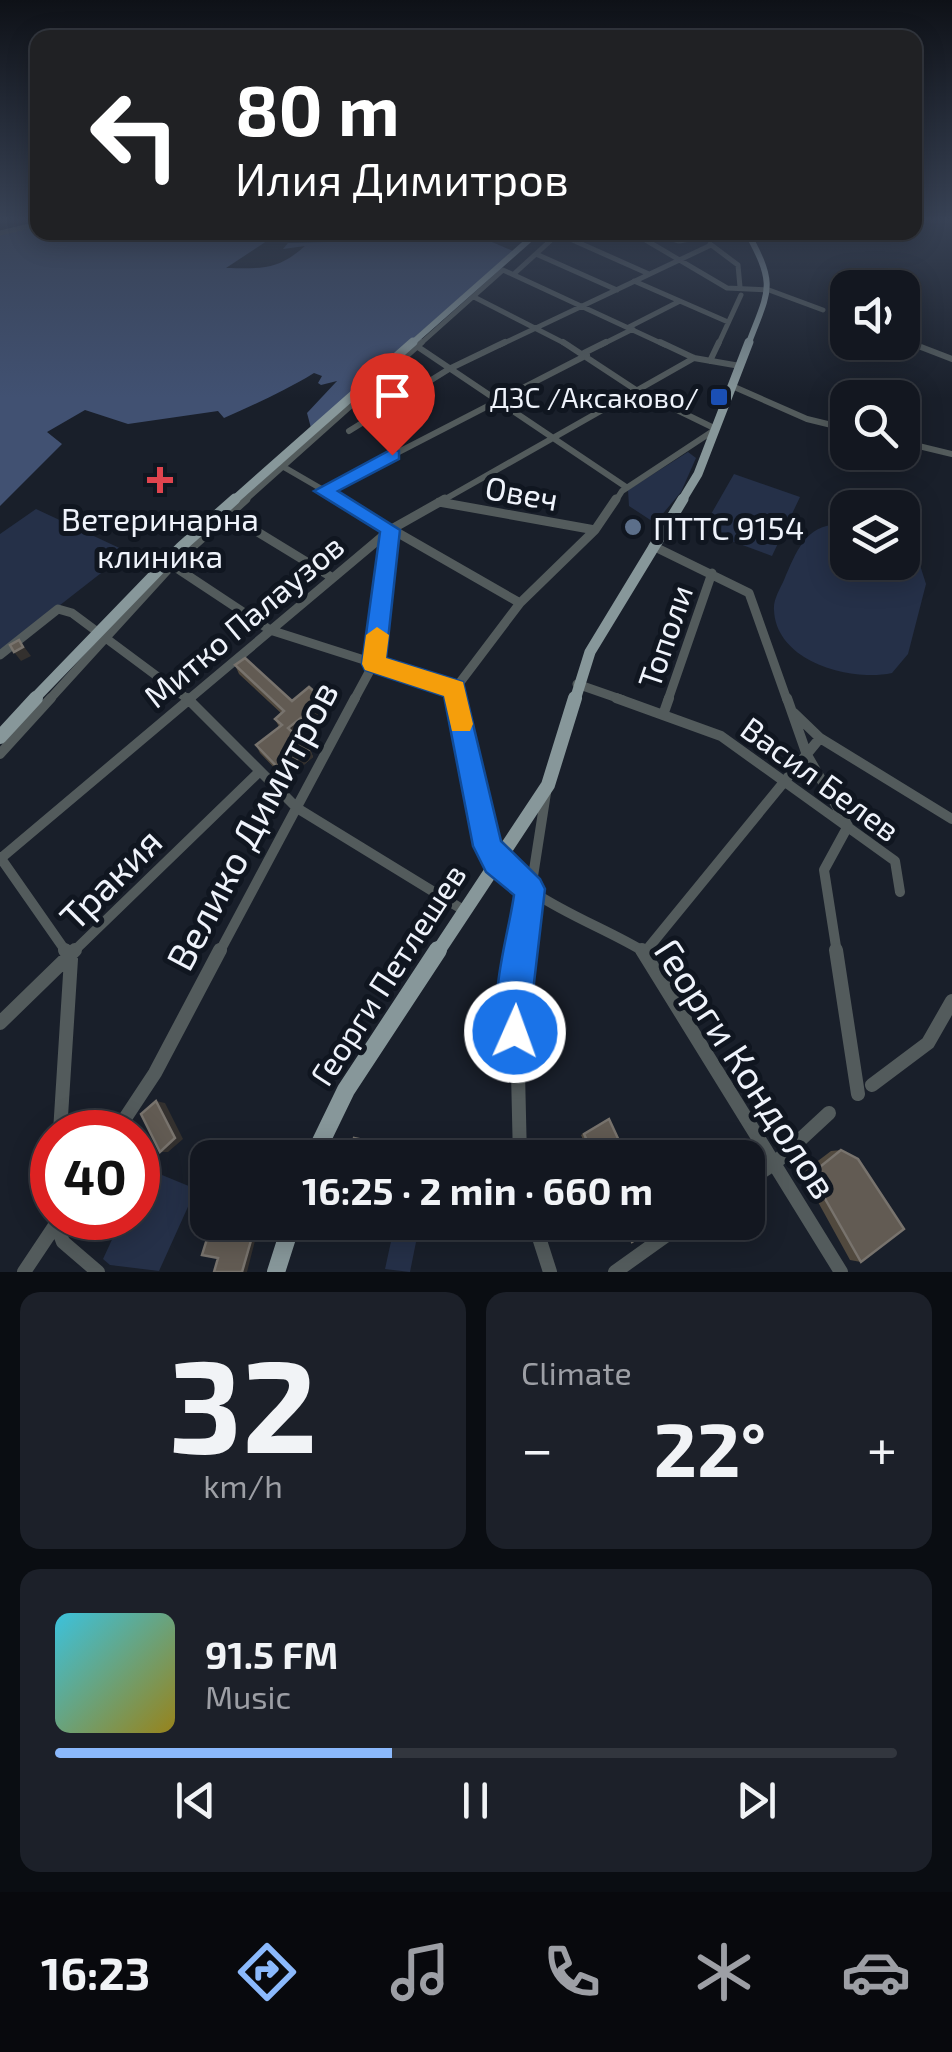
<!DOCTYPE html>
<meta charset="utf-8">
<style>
:root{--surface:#131720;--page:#1c2029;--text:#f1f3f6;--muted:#9d9fa5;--line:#32363e;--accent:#8bb9fc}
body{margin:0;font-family:"Exo 2",sans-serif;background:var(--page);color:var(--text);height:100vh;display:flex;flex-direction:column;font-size:38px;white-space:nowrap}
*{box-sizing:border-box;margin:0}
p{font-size:32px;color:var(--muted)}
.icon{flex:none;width:55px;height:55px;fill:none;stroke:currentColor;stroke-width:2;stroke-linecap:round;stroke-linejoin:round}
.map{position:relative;height:1272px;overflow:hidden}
.panel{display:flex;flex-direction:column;gap:20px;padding:20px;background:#0a0d12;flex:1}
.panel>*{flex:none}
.banner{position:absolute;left:30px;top:30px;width:892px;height:210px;border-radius:20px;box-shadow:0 5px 25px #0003,0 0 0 2px var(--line);background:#202124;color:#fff;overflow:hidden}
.fabs{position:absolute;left:830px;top:270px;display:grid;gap:20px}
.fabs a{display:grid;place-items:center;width:90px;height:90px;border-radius:20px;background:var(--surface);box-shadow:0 5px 25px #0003,0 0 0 2px var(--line);font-size:50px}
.speed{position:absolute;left:30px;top:1110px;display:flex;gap:20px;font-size:50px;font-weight:700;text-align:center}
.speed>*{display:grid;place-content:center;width:130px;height:130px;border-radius:50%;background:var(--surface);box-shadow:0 5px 25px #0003,0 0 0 2px var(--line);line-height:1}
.speed .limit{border:15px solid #d22;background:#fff;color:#111}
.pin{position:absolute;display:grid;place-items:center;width:85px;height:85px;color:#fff;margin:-102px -42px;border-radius:50% 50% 50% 0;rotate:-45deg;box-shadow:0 0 10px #0007}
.pin .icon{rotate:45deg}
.me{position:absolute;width:110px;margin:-55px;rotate:2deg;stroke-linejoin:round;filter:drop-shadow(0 0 8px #0008)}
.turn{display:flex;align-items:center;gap:35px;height:210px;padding:0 40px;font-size:45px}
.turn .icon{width:130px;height:130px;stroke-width:2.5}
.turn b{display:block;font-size:70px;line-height:85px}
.big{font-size:75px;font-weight:700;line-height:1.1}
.panel .tile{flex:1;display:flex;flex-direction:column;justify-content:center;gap:15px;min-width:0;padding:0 35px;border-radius:20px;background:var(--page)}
.panel .dial{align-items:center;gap:0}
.dial b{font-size:130px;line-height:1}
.song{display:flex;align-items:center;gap:30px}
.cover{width:120px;height:120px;border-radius:15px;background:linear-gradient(135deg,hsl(190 70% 55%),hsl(50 70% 35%))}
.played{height:10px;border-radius:5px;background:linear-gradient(90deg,var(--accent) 40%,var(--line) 40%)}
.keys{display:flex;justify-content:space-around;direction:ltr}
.heat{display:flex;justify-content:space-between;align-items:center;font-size:55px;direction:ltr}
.panel .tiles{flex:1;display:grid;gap:20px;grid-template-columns:1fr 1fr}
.tile:last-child{grid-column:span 2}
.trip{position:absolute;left:190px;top:1140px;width:575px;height:100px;border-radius:20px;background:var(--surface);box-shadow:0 5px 25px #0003,0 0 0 2px var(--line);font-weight:700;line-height:100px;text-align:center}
.menu{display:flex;height:160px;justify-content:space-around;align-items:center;background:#08090d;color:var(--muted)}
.menu .icon{width:70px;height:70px}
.menu .selected{color:var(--accent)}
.menu b{font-size:45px;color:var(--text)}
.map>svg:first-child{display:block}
.green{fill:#253048}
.forest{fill:#415172}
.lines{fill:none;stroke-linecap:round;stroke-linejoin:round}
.minor-far4{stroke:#535b5c;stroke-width:5}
.minor-far3{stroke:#535b5c;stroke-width:6}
.minor-far2{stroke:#535b5c;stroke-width:9}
.minor-far1{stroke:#535b5c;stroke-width:10}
.minor{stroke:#535b5c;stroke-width:14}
.major-far4{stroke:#87979a;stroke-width:6}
.major-far3{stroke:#87979a;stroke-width:9}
.major-far2{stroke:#87979a;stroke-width:11}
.major-far1{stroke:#87979a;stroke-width:14}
.major{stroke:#87979a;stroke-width:18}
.wall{fill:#51493e}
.shaded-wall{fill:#33302e}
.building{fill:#625b53;stroke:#78736d;stroke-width:2.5}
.route{fill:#1a73e8;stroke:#114b97;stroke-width:2.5}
.slow{fill:#f59e0b}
.transit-dot{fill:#1a4fb4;stroke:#101620;stroke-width:4}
.health-dot{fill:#e0444e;stroke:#101620;stroke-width:4}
.service-dot{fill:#5c6f8a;stroke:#101620;stroke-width:4}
.labels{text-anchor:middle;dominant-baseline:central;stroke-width:10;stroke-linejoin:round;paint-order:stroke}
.far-poi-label{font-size:28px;fill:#eff3fb;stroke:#101620;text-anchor:end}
.street-label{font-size:32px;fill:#eff3fb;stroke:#101620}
.poi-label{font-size:32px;fill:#eff3fb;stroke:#101620}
.near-street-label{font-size:38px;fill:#eff3fb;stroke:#101620}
</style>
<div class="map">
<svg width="952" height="1272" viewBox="0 0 952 1272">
<rect width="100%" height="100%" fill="#191f2a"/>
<!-- green -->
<path class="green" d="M688 452 696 458 681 492 655 523 629 506 628 490Z
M734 474 800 497 772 556 702 530Z
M36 509 128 552 0 652V534Z
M847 525 848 562H902L903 545 919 562 926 584 908 654 892 673C851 682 776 662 774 610 773 600 780 589 784 580 797 550 807 520 847 525Z
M145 1168 196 1189 159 1271 110 1265 103 1259 122 1218H138V1185Z
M395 1223 419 1227 410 1272 385 1269Z"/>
<!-- forest -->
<path class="forest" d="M37 222 38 232 279 233 226 268C265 269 279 269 305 246L283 249 288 243 327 242 346 233H471L513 251 311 428 307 413 337 381 321 385 318 383 322 376 314 373C283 392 255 404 224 418L218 411 128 424 85 410 47 432 62 444 0 506V231Z"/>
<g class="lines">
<!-- minor-far4 -->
<path class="minor-far4" d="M632 232 727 288 769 290 823 310
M647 232 679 241 733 232
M0 233 38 224
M559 234 649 274
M710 244 738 265 740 287
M536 254 617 290
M515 273 560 232
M634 281 728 322
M474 297 568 345
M629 327 680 301
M902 340 915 345
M419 345 503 270 665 345
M500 345 711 245
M601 345 633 329
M718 345 741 295"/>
<!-- minor-far3 -->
<path class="minor-far3" d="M563 342 636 390 716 429
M660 342 694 358 740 366
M908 342 952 359
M418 347 626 487
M584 353 606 342
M710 361 719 342
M732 386 807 419 848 429
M349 431 449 369 505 342
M902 442 952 454
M282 466 344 502
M323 491 587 355
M243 502 422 342
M440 502 694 358
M615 502 622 491 716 429"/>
<!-- minor-far2 -->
<path class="minor-far2" d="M339 499 520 603
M439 502 595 530
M228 514 333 578
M653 546 749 593 787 700
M172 565 270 630 455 689
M0 655 58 609 72 613 189 700
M577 684 623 700
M49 700 172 565 246 499
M188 700 390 530 445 499
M354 700 374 663 390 530
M456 700 455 689 520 603 595 530 616 499
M668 700 712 573"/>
<!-- minor-far1 -->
<path class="minor-far1" d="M187 698 297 808 465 911
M456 698 487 845C518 900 595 921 646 953
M616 698 721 736 895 861 900 892
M787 698 807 755 848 826 824 870 837 953
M794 713 820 738 952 819
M663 715 669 698
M0 754 51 698
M0 857 67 953
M0 859 191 698
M645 952 820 738
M72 953 259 772
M219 953 355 698
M521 953 546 793"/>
<!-- minor -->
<path class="minor" d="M642 950 841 1272
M836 950 858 1094
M0 1023 75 950
M872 1085 928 1043 952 1001
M60 1132 71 959 65 950
M116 1132 155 1073 220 950
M520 1158 516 987 522 950
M748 1181 775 1163 829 1113
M54 1218 63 1242 98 1272
M534 1222 550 1272
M24 1272 56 1224
M615 1272 685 1222"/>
<!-- major-far4 -->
<path class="major-far4" d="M747 232C777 287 769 289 748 345
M410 345 538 232"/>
<!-- major-far3 -->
<path class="major-far3" d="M232 502 413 342
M681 502 698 474 749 342"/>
<!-- major-far2 -->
<path class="major-far2" d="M33 700 181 547 235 499
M575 700 590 652 683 499"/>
<!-- major-far1 -->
<path class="major-far1" d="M0 737 36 698
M437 953 548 785 575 698"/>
<!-- major -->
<path class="major" d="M313 1158 346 1090 438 950
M276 1272 292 1222"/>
</g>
<!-- wall -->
<path class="wall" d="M235 665 292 701 324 700 326 708 294 734 310 749 313 757 286 780 260 753 256 745 279 727 275 719 282 714 239 674Z
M606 1120 627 1158H591L581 1135Z
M841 1150 861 1262 850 1260 802 1173 831 1151Z
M223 1222 258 1229 218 1258 212 1223Z
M620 1222H658L632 1242 628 1240Z"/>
<!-- shaded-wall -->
<path class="shaded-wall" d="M19 640 31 656 21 661 14 652Z
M324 700 326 708 291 736 288 728Z
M310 749 313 757 286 780 282 772Z
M156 1101 165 1103 183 1139 168 1152H160Z
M258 1229 247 1272H242L254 1230Z"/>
<!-- building -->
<path class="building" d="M19 640 23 647 14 652 10 645Z
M245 658 292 701 309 687 324 700 288 728 310 749 282 772 256 745 282 725 275 719 284 711 235 665Z
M156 1101 175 1138 160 1152 141 1114Z
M609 1119 627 1158H595L584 1134Z
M354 1138 425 1153 424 1158H349Z
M841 1150 858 1159 904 1229 861 1262 811 1174Z
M623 1222H658L659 1225 632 1242Z
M212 1223 254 1230 242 1272H214L218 1258 202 1255Z"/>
<!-- sky -->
<linearGradient id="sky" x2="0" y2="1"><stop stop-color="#0e1117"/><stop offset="0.55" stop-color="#384255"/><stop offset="1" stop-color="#384255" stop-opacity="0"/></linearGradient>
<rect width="952" height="398" fill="url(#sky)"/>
<!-- route -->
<path class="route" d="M392 449 399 451V459L338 491 400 530 386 658 463 682 501 841 540 879 545 889 527 1043 515 1048 503 1043C486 1002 508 938 514 895L486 872 473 846 444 696 365 670 362 664 380 532 314 491Z"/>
<!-- slow -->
<path class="slow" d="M377 627 389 635 386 658 463 682 473 724 470 731H452L444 696 365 670 362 664 366 635Z"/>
<!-- markers -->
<rect class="transit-dot" x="709" y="387" width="20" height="20" rx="5"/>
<path class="health-dot" d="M155 465h10v10h10v10h-10v10h-10v-10h-10v-10h10z"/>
<circle class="service-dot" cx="633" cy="527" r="10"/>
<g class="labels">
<!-- far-poi labels -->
<g class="far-poi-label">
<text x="699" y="397">ДЗС /Аксаково/</text>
</g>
<!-- street labels -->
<g class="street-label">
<text transform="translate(522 492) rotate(10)">Овеч</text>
<text transform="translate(243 620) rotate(-40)">Митко Палаузов</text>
<text transform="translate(664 636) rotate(-71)">Тополи</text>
<text transform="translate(821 778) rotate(36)">Васил Белев</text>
<text transform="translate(387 974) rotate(-57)">Георги Петлешев</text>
</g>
<!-- poi labels -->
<g class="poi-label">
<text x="160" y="518">Ветеринарна<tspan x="160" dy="37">клиника</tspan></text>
<text x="653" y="527" text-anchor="start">ПТТС 9154</text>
</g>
<!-- near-street labels -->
<g class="near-street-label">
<text transform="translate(251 825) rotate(-62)">Велико Димитров</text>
<text transform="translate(110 878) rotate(-45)">Тракия</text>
<text transform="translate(747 1068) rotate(57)">Георги Кондолов</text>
</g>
</g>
</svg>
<div class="fabs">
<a><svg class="icon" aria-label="sound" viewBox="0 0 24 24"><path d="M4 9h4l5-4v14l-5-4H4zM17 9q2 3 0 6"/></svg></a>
<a><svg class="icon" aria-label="search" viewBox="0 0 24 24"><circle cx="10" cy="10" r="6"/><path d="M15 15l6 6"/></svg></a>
<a><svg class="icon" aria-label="layers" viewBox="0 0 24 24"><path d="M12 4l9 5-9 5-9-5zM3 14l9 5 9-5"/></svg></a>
</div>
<div class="speed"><div class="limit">40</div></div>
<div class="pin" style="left:392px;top:455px;background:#d93025"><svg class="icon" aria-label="arrive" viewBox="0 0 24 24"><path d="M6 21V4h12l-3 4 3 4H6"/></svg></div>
<svg class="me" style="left:515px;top:1032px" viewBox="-20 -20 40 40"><circle r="17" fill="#1a73e8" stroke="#fff" stroke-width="3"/><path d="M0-11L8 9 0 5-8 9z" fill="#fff"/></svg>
<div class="trip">16:25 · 2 min · 660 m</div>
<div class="banner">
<div class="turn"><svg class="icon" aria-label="left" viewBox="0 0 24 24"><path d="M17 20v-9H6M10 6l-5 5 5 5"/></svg><div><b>80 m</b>Илия Димитров</div></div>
</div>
</div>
<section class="panel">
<div class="tiles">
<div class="tile dial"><b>32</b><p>km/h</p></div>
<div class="tile"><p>Climate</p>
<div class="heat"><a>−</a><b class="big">22°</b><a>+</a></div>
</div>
<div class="tile">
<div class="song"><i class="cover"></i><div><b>91.5 FM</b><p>Music</p></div></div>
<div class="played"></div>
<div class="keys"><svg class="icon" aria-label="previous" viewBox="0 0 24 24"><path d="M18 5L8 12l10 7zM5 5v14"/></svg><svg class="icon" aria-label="pause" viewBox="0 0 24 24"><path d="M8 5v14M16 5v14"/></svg><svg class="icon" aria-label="next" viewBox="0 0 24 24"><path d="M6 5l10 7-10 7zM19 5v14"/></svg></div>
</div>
</div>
</section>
<nav class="menu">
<b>16:23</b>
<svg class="icon selected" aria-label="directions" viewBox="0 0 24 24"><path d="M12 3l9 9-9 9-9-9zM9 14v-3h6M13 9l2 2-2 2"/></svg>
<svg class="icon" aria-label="music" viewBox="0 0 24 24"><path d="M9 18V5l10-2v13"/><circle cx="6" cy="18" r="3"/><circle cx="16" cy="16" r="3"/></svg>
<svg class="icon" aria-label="phone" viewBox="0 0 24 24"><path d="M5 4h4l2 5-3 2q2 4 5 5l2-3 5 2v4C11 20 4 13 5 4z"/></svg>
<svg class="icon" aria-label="climate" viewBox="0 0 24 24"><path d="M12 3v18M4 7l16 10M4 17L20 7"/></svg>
<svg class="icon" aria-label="car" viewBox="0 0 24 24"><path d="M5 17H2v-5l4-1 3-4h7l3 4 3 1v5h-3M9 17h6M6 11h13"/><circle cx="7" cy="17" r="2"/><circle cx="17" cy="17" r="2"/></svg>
</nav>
